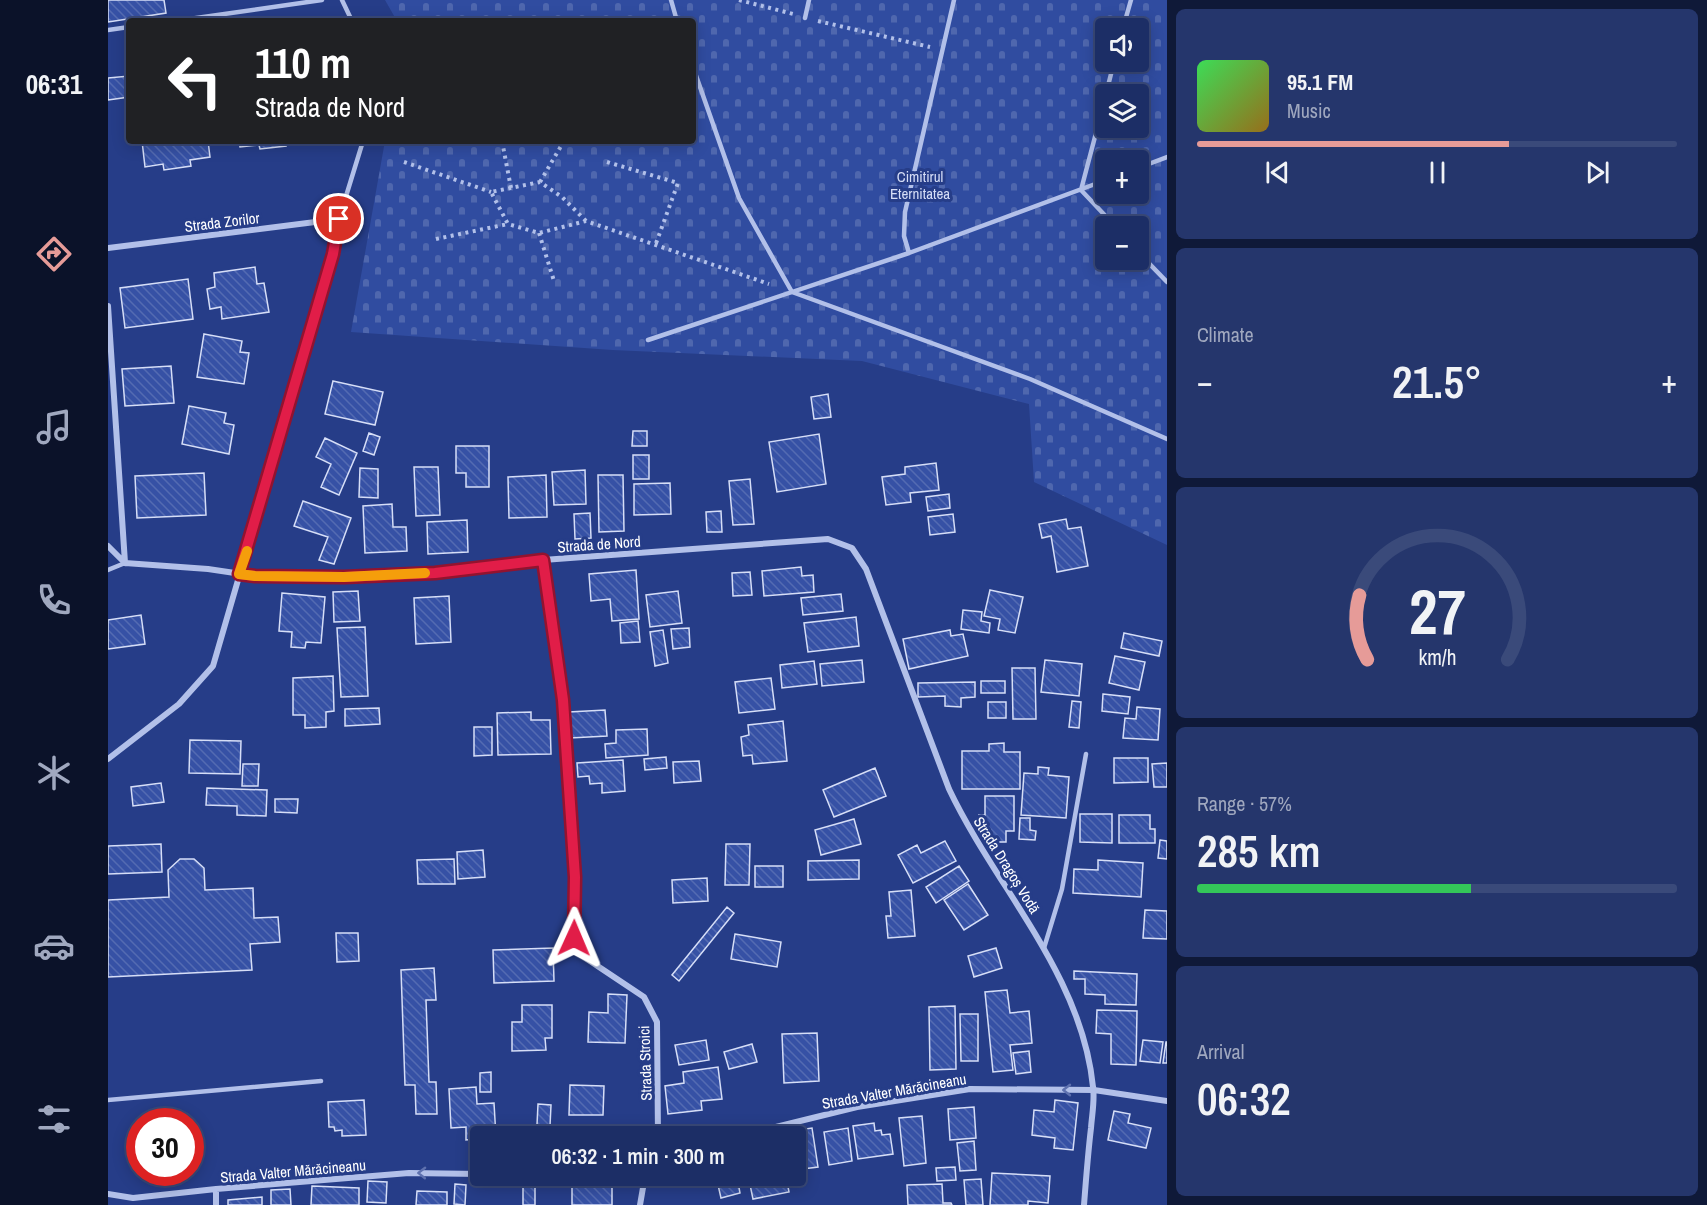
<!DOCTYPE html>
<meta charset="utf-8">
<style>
:root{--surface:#1c2e66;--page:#25366c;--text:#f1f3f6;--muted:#a0a8bf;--line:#3a4a7a;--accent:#e69b98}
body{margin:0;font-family:"Archivo Narrow",sans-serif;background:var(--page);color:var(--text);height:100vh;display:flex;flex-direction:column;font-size:22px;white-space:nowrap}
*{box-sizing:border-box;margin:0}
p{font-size:20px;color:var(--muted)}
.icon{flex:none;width:33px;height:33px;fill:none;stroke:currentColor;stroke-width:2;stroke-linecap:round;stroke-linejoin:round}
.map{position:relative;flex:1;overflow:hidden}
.sheet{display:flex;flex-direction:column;gap:9px;padding:9px;background:#0f1938;width:540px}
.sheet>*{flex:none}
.banner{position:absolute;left:18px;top:18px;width:570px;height:126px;border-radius:6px;box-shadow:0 3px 15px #0003,0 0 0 2px var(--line);background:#202124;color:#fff;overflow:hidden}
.fabs{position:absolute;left:987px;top:18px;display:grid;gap:12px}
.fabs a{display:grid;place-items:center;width:54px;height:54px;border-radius:6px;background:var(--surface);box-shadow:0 3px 15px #0003,0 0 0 2px var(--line);font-size:30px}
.speed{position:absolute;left:18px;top:1108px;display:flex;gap:12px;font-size:30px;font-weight:700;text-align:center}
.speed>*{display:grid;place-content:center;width:78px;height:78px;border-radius:50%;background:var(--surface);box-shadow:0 3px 15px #0003,0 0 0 2px var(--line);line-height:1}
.speed .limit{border:9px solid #d22;background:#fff;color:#111}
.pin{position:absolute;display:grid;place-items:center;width:51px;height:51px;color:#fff;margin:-26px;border:3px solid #fff;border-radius:50%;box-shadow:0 2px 6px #0007}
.me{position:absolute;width:66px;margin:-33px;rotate:1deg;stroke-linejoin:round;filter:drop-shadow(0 0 4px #0008)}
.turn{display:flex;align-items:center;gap:21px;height:126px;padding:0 30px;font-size:27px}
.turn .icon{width:78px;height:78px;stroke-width:2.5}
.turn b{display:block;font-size:42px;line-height:51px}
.big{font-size:45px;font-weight:600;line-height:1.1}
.sheet .tile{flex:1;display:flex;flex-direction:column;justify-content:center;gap:9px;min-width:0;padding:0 21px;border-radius:9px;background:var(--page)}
.sheet .dial{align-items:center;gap:0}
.dial svg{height:156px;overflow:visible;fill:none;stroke:var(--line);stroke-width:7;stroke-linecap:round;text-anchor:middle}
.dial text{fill:var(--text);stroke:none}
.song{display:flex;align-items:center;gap:18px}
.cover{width:72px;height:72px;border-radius:9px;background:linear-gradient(135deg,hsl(130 70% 55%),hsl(40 70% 35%))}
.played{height:6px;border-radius:3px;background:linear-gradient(90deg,var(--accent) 65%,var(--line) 65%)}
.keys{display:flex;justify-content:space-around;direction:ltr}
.heat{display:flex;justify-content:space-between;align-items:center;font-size:33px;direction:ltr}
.charge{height:9px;border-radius:4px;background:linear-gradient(90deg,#34c759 57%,var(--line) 0)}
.trip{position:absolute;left:362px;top:1126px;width:336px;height:60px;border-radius:6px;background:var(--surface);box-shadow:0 3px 15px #0003,0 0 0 2px var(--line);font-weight:600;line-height:60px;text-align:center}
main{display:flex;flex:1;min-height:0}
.dock{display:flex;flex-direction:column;width:108px;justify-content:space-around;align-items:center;background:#0b1229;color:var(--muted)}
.dock .icon{width:42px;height:42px}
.dock .on{color:var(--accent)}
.dock b{font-size:27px;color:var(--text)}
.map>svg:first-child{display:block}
.cemetery{fill:url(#cemetery-stones);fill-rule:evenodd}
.building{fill:url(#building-back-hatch);stroke:#d6def7;stroke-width:1.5}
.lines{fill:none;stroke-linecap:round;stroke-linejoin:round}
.path{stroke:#b2c0e9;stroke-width:4;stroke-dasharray:3 4.5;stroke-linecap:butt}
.lane{stroke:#b2c0e9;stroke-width:4.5}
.street{stroke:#b2c0e9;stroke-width:6}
.oneway{stroke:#5e71af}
.route-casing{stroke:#92132f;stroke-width:15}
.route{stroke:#e11d48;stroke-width:10}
.slow{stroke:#f59e0b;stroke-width:10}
.labels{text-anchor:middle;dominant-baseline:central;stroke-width:6;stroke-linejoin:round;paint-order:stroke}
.park-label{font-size:15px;fill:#d6def7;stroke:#263d88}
.street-label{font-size:15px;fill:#fff;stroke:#263d88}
</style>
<main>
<nav class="dock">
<b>06:31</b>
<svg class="icon on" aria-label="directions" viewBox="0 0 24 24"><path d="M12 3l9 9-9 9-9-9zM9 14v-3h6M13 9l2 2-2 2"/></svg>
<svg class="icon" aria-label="music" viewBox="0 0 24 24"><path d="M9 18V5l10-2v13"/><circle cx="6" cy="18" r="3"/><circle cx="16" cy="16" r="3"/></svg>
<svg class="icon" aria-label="phone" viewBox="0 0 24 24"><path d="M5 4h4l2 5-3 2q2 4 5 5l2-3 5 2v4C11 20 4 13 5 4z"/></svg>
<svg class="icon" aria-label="climate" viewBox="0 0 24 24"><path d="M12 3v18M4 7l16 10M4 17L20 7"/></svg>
<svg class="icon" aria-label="car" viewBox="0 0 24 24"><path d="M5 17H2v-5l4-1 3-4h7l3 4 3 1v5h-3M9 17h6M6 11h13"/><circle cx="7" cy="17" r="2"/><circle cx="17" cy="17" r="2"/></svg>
<svg class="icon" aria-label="filters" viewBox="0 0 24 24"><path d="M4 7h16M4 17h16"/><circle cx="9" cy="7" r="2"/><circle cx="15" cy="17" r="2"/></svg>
</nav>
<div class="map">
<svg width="1059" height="1205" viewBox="0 0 1059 1205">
<defs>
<pattern id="cemetery-stones" width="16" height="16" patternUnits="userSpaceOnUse" patternTransform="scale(1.5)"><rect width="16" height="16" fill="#304ca0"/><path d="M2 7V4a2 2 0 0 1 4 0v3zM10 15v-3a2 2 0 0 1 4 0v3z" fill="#4f67ae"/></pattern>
<pattern id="building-back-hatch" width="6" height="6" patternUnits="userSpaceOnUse" patternTransform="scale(1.5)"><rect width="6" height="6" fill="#3651a5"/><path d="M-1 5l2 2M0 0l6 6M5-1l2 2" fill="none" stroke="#546bb2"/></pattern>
</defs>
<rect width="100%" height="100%" fill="#263d88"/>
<!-- cemetery -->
<path class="cemetery" d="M277 0H1059V545L926 482 921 404 754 361 505 350 243 332 277 141H585V21H289ZM998 28H1030V62H998ZM998 94H1030V128H998ZM998 160H1030V194H998ZM998 226H1030V260H998Z"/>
<!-- building -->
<path class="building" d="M0 0H56L58 13 0 22Z
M21 76V97L0 100V78Z
M34 141H100L102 157 82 160 83 166 56 170 55 164 37 167Z
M131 141H177L178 146 152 149 151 145 132 147Z
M147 267 149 284 156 283 161 312 114 319 113 307 102 309 99 289 107 287 106 273Z
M80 279 85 319 17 328 12 288Z
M96 334 134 341 132 352 141 353 136 384 89 377Z
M63 366 66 403 17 406 14 369Z
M225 381 275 392 267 425 217 414Z
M720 394 723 417 706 419 703 397Z
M81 406 118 413 116 423 126 425 121 454 74 444Z
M525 431H539V446H524Z
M261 433 272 437 266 455 255 451Z
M711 434 718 484 669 492 661 442Z
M217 438 249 453 231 495 213 487 223 464 208 457Z
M348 446H381V487H358V473H348Z
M525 455H541V479H525Z
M828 463 831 490 802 493 803 502 778 505 774 477 797 474V467Z
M306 467H330L332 515 308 516Z
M252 468 270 469V498L251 497Z
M477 470 478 504 446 505 444 472Z
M96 473 98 515 29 518 27 476Z
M438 475 439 517 401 518 400 477Z
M490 475H515L516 531 491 532Z
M642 479 646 524 625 525 621 481Z
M562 483 563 514 526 515V484Z
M841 494 842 508 820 511 818 497Z
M195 501 243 518 226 564 211 560 220 537 186 526Z
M284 504 285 527H298L299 551 257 553 255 506Z
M613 511 614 532H599L598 512Z
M482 513 483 538 467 539 466 514Z
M845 514 847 532 822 535 820 517Z
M958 519 960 529 973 527 980 566 949 572 943 536 934 538 931 524Z
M359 520 360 552 320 554 319 522Z
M693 567 694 576 705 575 706 592 656 596 654 571Z
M528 570 531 619 504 621 502 599 483 601 481 574Z
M642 572 644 595 625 596 624 573Z
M882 590 915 597 907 633 890 630 892 619 876 616Z
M250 591 252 621 226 622 225 592Z
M570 591 574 623 542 627 538 595Z
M174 593 217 597 213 643 198 642 197 648 183 647 184 632 171 631Z
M733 594 735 611 695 615 693 598Z
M341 596 343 642 308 644 306 598Z
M855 610 874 612 873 621 882 623 881 633 853 629Z
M33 615 37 644 0 649V620Z
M748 617 751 646 700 652 696 623Z
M530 621 532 642 513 643 512 623Z
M257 627 260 696 233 697 229 628Z
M581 628 582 647 565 649 563 629Z
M555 630 560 663 547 666 542 632Z
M842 630 843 636 855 634 860 656 801 669 795 639Z
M1016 633 1054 641 1051 656 1013 648Z
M1007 656 1037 662 1031 690 1001 683Z
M754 660 756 682 714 686 712 664Z
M937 660 974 664 971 696 933 692Z
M706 661 709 684 674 688 672 665Z
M904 668H927L928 719H905Z
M225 676 226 711 218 712V727L197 728V715H185V678Z
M663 678 667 709 631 713 627 682Z
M873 681H897V693H873Z
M867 682V697L853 698V707L837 706V696L810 697V683Z
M995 694 1022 697 1020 714 994 711Z
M964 701 973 702 971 728 961 727Z
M880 702H898V718H880Z
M1029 707 1052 709 1050 740 1015 738 1017 718 1028 719Z
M271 708 272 724 237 726V709Z
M497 710 499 736 462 738 461 712Z
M423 712V720H442L443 754 390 755 389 713Z
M675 721 679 761 645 764 644 755 635 756 633 737 641 735 640 725Z
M366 727H384V755L366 756Z
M539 729 540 755 498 758 497 744 508 743V730Z
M82 740 133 741 132 774 81 773Z
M896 743V752H912V789H854V751H881V744Z
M558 757 559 768 537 770 536 759Z
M1006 758H1040V782L1006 783Z
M515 760 517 791 494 793V783L482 784 481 776 470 777 469 763Z
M591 761 593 781 566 783 565 762Z
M1059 763V787H1046L1044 764Z
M135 764H151L150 786H134Z
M930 767 941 768 940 775 961 777 958 818 913 815 916 773 930 774Z
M767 768 778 796 726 817 715 790Z
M53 783 56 802 25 806 23 787Z
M99 788 159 790 158 816 129 815V806L98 805Z
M877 796H906V831H898V842H880V831H871V815H877Z
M167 799H190L189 813 167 812Z
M972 814H1004V843L972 842Z
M1011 815H1042V829H1047V843H1011Z
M912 818H922V830L928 831 927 840 911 839Z
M746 819 753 844 713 855 707 830Z
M1052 840 1059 841V859L1050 858Z
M837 841 848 861 805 883 790 855 809 845 813 853Z
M53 844 54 872 0 874V846Z
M618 844H642L641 885H617Z
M375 850 377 877 350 879 349 852Z
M72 859H86L96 868 97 890 145 888 146 918 170 917 172 942 142 944 144 970 0 977V900L61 897 60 870Z
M346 859 347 884H310L309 860Z
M751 860V879L700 880V861Z
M990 860 1035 863 1033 897 965 893 966 869 990 870Z
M647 866H675V887H647Z
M851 866 861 881 828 903 818 887Z
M599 878 600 901 565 903 564 880Z
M860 884 880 915 856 930 836 900Z
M803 890 807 936 780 938 778 916H783L781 892Z
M619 907 626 913 571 981 564 975Z
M1037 910 1059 911V939L1035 938Z
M228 933H250L251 961 229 962Z
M627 934 673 942 669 967 623 959Z
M445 948 446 981 386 983 385 950Z
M888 948 894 968 866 977 860 956Z
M326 968 328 1000H318L321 1082H328L329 1114H308L307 1085H297L293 970Z
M966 971 1029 974 1028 1005 997 1004V995L977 994V979H966Z
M899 990 902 1013 921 1011 924 1043 902 1045 905 1070 885 1072 877 992Z
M500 994 519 995 517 1043 480 1042 481 1012 500 1013Z
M414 1005H444V1038H437L438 1050 404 1051V1022H414Z
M847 1006 848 1069 822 1070 821 1007Z
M989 1010 1029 1011 1028 1065 1003 1064V1034L988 1033Z
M852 1014H870V1061H853Z
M709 1033 711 1081 676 1083 674 1034Z
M598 1040 601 1060 571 1065 567 1045Z
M1035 1040 1055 1042 1052 1063 1032 1061Z
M1058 1042H1059V1063H1055Z
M644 1044 649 1062 621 1069 616 1052Z
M921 1051 923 1072 908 1074 905 1053Z
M610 1067 614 1099 593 1101 594 1110 560 1114 557 1086 576 1083 575 1072Z
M383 1072V1092H372V1073Z
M462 1085 496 1086 495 1115H461Z
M368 1087 369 1104 386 1103 388 1137 358 1140V1127L343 1128 341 1089Z
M256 1100 258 1135 234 1136V1130L227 1131 226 1127H221L220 1102Z
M947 1100 970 1103 965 1150 946 1148 947 1138 924 1135 926 1110 946 1112Z
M430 1104 443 1105 442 1126 429 1125Z
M866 1107 868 1138 842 1140 840 1109Z
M1006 1111 1022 1114 1020 1123 1043 1128 1038 1148 1000 1140Z
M814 1116 818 1163 796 1166 791 1118Z
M766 1123 767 1131 773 1130 774 1135 782 1134 785 1154 750 1159 745 1126Z
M704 1128 710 1167 687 1170V1137H678L677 1132Z
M740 1128 744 1161 721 1165 716 1132Z
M866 1141 868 1170 852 1171 849 1143Z
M847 1167 848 1180 829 1181 828 1168Z
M884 1173 942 1176 940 1203 920 1201V1205H882Z
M464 1176H485V1184H504V1205H464Z
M608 1176H636L629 1177 632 1193 613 1198Z
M648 1176H678L681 1192 645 1199 641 1180 648 1179Z
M873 1179 875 1205H858L856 1180Z
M260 1181 279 1182 278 1203 259 1202Z
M347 1184 358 1185 357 1205 346 1204Z
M834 1184 835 1203H843L844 1205H800L799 1185Z
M415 1185H427V1205H415Z
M204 1186 251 1188V1205H203Z
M182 1189 183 1205H163V1190Z
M309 1191 339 1192V1205H308Z
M154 1197V1205H120V1200Z"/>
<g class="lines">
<!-- path -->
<path class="path" d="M631 0 685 14
M710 21 822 47
M394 141 403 188
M296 162 383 192
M499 162 570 183 547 246
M432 182 456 141
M478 221 454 197 432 182 383 192 400 224 431 233 478 221 661 284
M431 233 446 281
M328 239 400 224"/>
<!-- lane -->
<path class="lane" d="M234 0 244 21
M563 0 569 21
M697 18 701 0
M67 21 214 0
M1015 28 1023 0
M0 30 21 27
M585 67 631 198 684 292 922 379 1059 439
M998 94 1006 62
M998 95 973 190 1007 226
M1030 168 1059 157
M231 219 255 141
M1030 252 1059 282
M801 253 796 236 797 212 846 0
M540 340 801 253 998 180
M0 570 17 563
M936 948 954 889 978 754
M0 1100 213 1081"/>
<!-- street -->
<path class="street" d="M0 248 231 219 225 254 105 666 71 704 0 759
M0 306 17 563
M0 546 17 563
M435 560 455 700 467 877 466 938 473 955 536 997 549 1022 550 1137
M17 563 100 569 147 576 236 577 327 573 435 560 720 539 744 548 758 569 841 789C888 888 974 974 985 1087 987 1100 984 1114 983 1128 980 1153 978 1179 976 1205
M627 1137 749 1107 862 1089 986 1090 1059 1101
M0 1194 25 1198 108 1189 301 1173 372 1174
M108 1205V1189
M532 1205 537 1176"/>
</g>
<!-- one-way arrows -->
<defs><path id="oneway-chevron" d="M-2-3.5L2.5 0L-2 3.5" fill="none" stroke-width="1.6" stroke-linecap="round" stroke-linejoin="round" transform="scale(1.5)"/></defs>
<g class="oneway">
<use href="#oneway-chevron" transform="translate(959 1090) rotate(-180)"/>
<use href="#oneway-chevron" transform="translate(314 1173) rotate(-179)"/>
</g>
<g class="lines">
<!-- route casing -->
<g class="route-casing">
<path id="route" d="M231 219 225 254 131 574 147 576 236 577 327 573 435 560 455 700 467 877 466 938"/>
</g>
<!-- route -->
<use href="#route" class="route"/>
<!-- slow -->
<path class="slow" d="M139 551 131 574 147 576 236 577 317 573"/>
</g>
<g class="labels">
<!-- park labels -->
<g class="park-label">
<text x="812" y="176">Cimitirul<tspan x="812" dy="17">Eternitatea</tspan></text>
</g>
<!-- street labels -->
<g class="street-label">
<text transform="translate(114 222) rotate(-7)">Strada Zorilor</text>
<text transform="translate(491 544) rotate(-4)">Strada de Nord</text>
<text transform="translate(899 865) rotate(58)">Strada Dragoș Vodă</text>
<text transform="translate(537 1063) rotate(-92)">Strada Stroici</text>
<text transform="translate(786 1091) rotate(-10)">Strada Valter Mărăcineanu</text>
<text transform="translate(185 1171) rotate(-5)">Strada Valter Mărăcineanu</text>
</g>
</g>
</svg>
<div class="fabs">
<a><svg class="icon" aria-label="sound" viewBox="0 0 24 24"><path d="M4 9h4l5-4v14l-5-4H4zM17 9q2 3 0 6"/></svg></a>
<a><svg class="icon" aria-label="layers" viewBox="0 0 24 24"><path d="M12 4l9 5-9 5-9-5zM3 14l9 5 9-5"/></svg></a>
<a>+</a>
<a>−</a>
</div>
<div class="speed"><div class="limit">30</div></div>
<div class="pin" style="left:231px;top:219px;background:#d93025"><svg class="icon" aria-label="arrive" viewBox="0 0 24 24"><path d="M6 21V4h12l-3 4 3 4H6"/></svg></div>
<svg class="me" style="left:466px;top:938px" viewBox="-20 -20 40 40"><path d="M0-17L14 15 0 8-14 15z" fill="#e11d48" stroke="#fff" stroke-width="4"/></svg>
<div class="trip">06:32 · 1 min · 300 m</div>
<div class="banner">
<div class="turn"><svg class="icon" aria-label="left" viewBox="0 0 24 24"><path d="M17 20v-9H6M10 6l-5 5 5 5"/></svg><div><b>110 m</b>Strada de Nord</div></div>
</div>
</div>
<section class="sheet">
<div class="tile">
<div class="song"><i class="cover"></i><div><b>95.1 FM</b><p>Music</p></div></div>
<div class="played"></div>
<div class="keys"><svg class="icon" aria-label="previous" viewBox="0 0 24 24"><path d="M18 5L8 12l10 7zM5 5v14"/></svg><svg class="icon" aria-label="pause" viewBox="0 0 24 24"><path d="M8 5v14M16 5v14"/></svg><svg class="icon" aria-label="next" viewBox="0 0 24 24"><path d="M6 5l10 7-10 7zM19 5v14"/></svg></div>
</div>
<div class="tile"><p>Climate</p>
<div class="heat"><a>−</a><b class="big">21.5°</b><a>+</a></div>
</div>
<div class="tile dial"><svg viewBox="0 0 100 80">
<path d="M14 69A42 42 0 1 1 86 69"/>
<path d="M14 69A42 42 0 0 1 10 36" stroke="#e69b98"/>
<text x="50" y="56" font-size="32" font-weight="700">27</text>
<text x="50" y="72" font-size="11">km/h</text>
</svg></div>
<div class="tile"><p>Range · 57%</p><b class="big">285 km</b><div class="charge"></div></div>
<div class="tile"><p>Arrival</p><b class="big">06:32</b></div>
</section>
</main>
